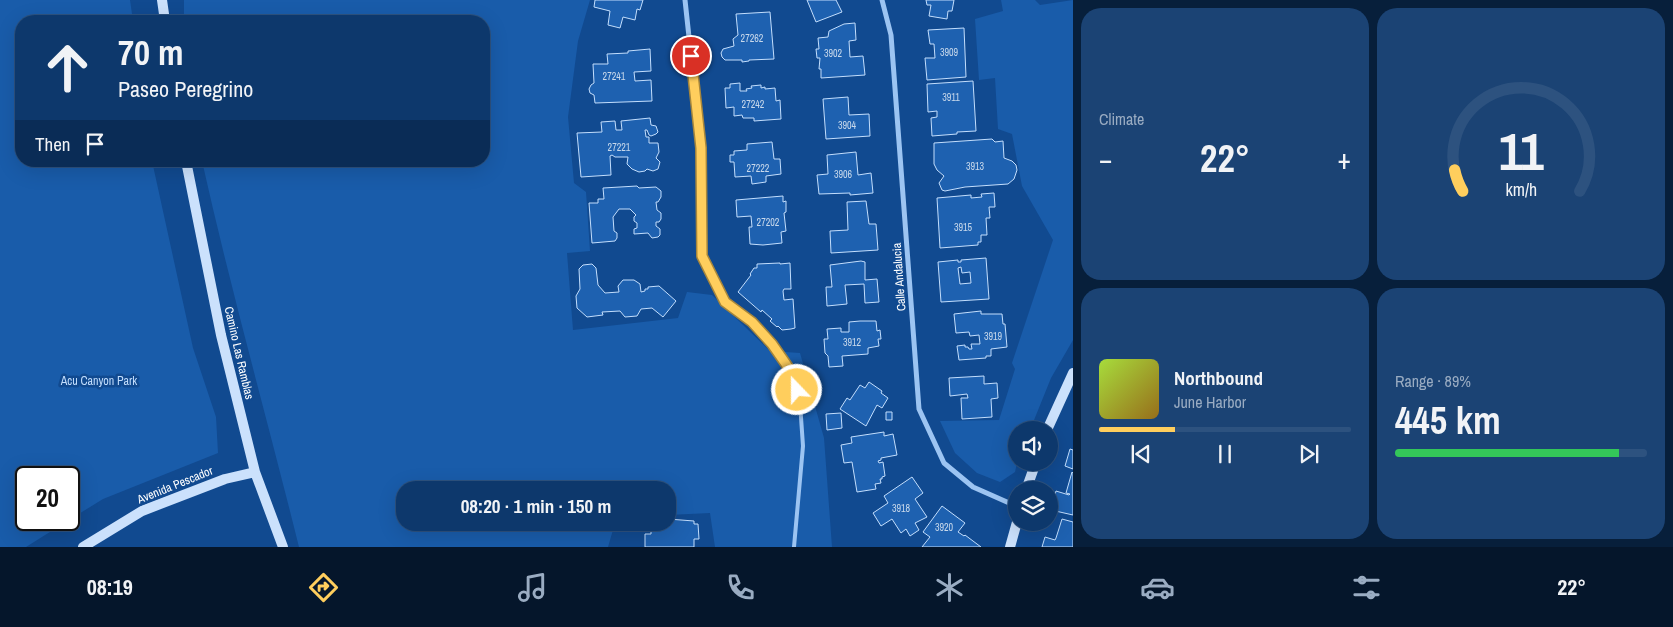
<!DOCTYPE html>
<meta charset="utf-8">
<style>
:root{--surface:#0d386c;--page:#1b4374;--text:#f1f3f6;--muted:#9aacc2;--line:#2d527f;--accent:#ffce5d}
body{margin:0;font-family:"Archivo Narrow",sans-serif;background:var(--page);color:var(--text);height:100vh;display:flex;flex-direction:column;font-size:19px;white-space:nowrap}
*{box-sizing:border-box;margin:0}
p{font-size:16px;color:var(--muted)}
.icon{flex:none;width:28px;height:28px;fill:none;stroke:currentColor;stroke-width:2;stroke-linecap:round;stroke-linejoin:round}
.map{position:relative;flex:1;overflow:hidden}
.details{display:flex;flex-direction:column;gap:8px;padding:8px;background:#071f3b;width:600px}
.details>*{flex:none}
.top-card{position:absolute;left:15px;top:15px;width:475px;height:152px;border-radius:20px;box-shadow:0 5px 20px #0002,0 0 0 1px var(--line);background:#0d386c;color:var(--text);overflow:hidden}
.fabs{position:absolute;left:1008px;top:421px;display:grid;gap:10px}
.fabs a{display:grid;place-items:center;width:50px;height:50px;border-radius:50%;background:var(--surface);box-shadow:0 5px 20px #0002,0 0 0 1px var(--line);font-size:25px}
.speed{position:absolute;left:15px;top:466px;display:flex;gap:10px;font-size:25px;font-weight:700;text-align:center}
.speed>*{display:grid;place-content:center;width:65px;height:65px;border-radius:50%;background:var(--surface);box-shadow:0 5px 20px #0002,0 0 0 1px var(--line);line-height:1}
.speed .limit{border:2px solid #111;border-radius:8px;background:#fff;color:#111}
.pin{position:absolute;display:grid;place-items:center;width:42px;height:42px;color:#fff;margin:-21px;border:2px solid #fff;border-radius:50%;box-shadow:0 1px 5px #0007}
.me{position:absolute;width:55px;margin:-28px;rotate:338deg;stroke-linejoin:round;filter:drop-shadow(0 0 4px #0008)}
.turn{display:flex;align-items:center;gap:18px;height:105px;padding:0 20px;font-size:22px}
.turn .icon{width:65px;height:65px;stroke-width:2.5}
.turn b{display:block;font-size:35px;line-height:42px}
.then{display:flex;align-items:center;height:48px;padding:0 20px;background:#0003;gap:10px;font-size:19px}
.big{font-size:38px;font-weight:700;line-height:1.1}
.details .widget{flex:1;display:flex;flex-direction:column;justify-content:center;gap:8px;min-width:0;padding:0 18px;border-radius:20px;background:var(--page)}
.details .dial{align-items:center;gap:0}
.dial svg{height:130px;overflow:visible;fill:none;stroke:var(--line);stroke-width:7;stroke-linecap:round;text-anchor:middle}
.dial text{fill:var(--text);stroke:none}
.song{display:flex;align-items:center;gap:15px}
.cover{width:60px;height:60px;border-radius:8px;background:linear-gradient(135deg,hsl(80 70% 55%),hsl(40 70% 35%))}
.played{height:5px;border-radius:2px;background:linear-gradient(90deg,var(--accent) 30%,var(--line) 30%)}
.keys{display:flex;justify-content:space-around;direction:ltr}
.heat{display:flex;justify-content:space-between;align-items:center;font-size:28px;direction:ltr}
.charge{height:8px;border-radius:4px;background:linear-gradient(90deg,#34c759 89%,var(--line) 0)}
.details .tiles{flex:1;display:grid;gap:8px;grid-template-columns:repeat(2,1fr)}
.trip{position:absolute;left:396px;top:481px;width:280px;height:50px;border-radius:20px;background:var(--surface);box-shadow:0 5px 20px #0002,0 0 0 1px var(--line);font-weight:700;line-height:50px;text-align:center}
.tabs{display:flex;height:80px;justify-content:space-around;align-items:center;background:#05162b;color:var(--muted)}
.tabs .icon{width:35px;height:35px}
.tabs .active{color:var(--accent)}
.tabs b{font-size:22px;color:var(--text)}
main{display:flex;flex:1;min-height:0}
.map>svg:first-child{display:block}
.green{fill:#195caa}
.building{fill:#1e61b0;stroke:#c3defd;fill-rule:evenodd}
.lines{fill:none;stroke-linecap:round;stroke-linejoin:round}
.lane{stroke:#9cc4f2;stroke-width:4}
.street{stroke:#9cc4f2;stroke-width:5}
.secondary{stroke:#cbe1fc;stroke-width:10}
.route-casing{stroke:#a6863c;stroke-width:12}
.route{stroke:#ffce5d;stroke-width:9}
.labels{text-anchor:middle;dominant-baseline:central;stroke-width:5;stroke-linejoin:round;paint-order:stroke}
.number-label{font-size:10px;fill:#c7d8eb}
.street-label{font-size:12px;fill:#fff;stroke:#114a90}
.park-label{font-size:12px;fill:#c3defd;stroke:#114a90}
</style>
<main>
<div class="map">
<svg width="1073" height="547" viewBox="0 0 1073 547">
<rect width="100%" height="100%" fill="#114a90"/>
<!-- green -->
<path class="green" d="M0 0H130L133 21H21V161H152L193 348 216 417 218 453 103 499 69 520V478H26V520H69L26 547H0Z
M184 0H590L578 41 568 117 574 183 586 192 590 251 567 253 573 330 678 318 687 292 712 295 770 351 800 353 824 438 832 547H715L710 513 668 515V490H405V522L615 523 608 547H299C267 418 231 291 202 161H484V21H184Z
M1001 0H1035L1040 5 1073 0V340L1051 378 1030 430H1016L1017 463 1015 472 1000 482 977 473 955 453 940 421 999 420 1015 369 1012 363 1053 240 1022 186 1012 134 998 129 995 78 979 80 975 19 1003 11Z"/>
<!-- building -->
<path class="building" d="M595 0H643L640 10 637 9 635 20 623 17 620 28 608 25 610 11 594 7Z
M807 0H836L842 12 816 22Z
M926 0H954L952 11H948L947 19 929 16 931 5H927Z
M770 12 774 59 749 60V61L742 62V60H725L722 57 721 53 723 49 734 46 733 39 738 35 736 14Z
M855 23 856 40 849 41 850 57 863 56 865 75 821 78V69H819L820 58H817L816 49H819L818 38 828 37 829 31 844 24Z
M964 28 966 77 927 80 925 58H935L934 44H930L928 30Z
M650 49 651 71 634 72 635 81 651 80 652 101 595 103 594 95 590 93 589 89 591 85 594 83 593 64H608L607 54 628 53V51Z
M973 81 976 131 957 132V134L932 136 931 118 937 117V111L928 112 927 84Z
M740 83V91H747L746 89 752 88 751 86 761 85V88L765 87V89L775 88 776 101 780 100 781 119 754 121V118H743L742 115 734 116V107L726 108 725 88H730V84Z
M848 97 849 115 869 114 870 136 826 139 823 99Z
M650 118 651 125 656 126 658 132 656 134 651 136 649 135 647 130H645L646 137H649V143H658L659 152 656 158 660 162 658 169 653 171 647 169 645 171 639 172 632 169 627 164 628 157H615L612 155 610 156 611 175 581 177 577 133 602 132 601 122 615 121 616 130H622L621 121Z
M992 139 995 142 1003 141 1004 158 1012 161 1016 165 1017 170 1014 179 1008 184 965 187 945 191 942 190 939 183 944 176 937 170 934 164V143Z
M772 142 774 159H780L781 174 766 176V182L752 184 751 176 735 177 734 162H730V155H734V151L747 150V144Z
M856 152 858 175 871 173 873 193 850 195V193L819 194 817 175 828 174 827 155Z
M637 186 639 188 656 187 661 191V197L658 202H656L657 210 661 213V219L659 222H656V226L660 229V235L658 237 652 238 648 233 634 234V229L637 228V223L634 221V217L636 215 630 209H619L613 217 614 231 617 233V238L615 241 592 243 589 203H598V199H604L603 188Z
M994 193 995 207H989L990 218H986L987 235H981V242H978V245L940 248 937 198 971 195V198L982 197 981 194Z
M783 196V202L786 201V212L784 213 786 231 781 232 782 243 763 245 750 244 749 227H752L751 216 737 217 736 200Z
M866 201 869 224H876L878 250 831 253 830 231 848 230 847 202Z
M986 258 989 299 941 302 938 262 958 260V262H961V260ZM961 267 962 273 970 272 971 283 960 284 958 268Z
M861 261 865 262V280L877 279 879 302 865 303 864 284 845 285 847 304 827 306 826 287H832L830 265Z
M780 263V264L790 263 791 289H784L783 291 784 300 793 299 795 328 791 329 782 330 778 326 777 327 770 321 772 319 762 310 761 312 738 292 751 275 750 274 754 268H757V264Z
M592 264 596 268 598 285 605 293 619 292 618 286 623 280H634L640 284 641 292 645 291V289H648V287L659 286 676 301 663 317 652 308 641 309 637 316 625 317 620 311 602 312 603 315 587 317 577 308 576 296 580 289 579 269 583 265Z
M981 311V314H1002L1003 324H1005L1007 347 991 349V356H986V358L959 360 957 346 965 345V347H968L969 349H972L971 344H980L979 335 970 336 969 332 956 333 954 314Z
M860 321H876L877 331 880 330 881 339H878L879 346 868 348V354L842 356 843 366 829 367 828 356 825 353 824 339H828L827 329 841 328V332H849V322Z
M984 376V384L997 383 998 398 991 399 992 417 962 419 961 398H968L967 394 950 396 949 378Z
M869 382 882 391 881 393 888 398 882 408 877 405 866 426 840 409 847 398 850 400 860 385 865 388Z
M886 412H892V420H886Z
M841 413 842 428 827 430 826 414Z
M884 432V436L893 434 897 455 881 458V460L878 461 879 463 883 462 885 476 882 477V479H880L881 483 875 484 876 489 857 492 852 462 844 463 841 445 852 443 851 437Z
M1070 449 1073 450V469L1065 466Z
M1072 472 1073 473V515L1051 510 1056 491 1069 495 1070 494 1066 493Z
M912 477 923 493 915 499 927 517 915 523 919 530 910 536 906 529 901 533 892 519 881 526 873 513 888 503 884 496Z
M942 506 965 523 958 532 964 536 965 535 981 547H922L930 537 923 532Z
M668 519 694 521V524H698L699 539H694V547H645V534H651V522H668Z
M1062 519 1073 522V547H1042L1045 537 1055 540 1056 538Z"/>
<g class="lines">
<!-- lane -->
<path class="lane" d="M702 256 725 302 752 322 772 344 795 377 800 403 803 446 794 547"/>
<!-- street -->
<path class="street" d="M685 0 701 148 702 256
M882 0 891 35 919 409 944 463 973 487 1016 506"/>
<!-- secondary -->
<path class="secondary" d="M162 0 165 21
M186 161 221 335 255 472 283 547
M1047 430 1073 373
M1026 490 1036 462
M83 547 142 511 225 479 255 472
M1010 547 1017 522"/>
</g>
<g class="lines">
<!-- route casing -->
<g class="route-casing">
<path id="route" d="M691 56 701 148 702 256 725 302 752 322 772 344 795 377 797 390"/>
</g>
<!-- route -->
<use href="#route" class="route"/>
</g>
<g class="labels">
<!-- number labels -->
<g class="number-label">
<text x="752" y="38">27262</text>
<text x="949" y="52">3909</text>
<text x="833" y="53">3902</text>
<text x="614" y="76">27241</text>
<text x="951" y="97">3911</text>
<text x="753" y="104">27242</text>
<text x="847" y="125">3904</text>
<text x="619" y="147">27221</text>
<text x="975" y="166">3913</text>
<text x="758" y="168">27222</text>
<text x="843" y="174">3906</text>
<text x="768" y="222">27202</text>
<text x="963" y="227">3915</text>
<text x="993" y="336">3919</text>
<text x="852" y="342">3912</text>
<text x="901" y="508">3918</text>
<text x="944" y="527">3920</text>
</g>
<!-- street labels -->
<g class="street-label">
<text transform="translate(899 277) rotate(-94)">Calle Andalucia</text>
<text transform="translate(239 353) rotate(77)">Camino Las Ramblas</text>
<text transform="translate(175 485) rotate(-22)">Avenida Pescador</text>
</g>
<!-- park labels -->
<g class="park-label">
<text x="99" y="381">Acu Canyon Park</text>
</g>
</g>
</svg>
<div class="fabs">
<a><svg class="icon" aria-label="sound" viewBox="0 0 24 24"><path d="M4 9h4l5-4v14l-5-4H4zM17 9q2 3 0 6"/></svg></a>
<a><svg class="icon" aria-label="layers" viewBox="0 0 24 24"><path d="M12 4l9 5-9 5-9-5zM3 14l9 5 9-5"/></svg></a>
</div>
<div class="speed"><div class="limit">20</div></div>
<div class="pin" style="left:691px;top:56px;background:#d93025"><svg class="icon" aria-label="arrive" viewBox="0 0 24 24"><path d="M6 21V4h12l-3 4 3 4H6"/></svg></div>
<svg class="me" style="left:797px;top:390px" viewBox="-20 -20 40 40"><circle r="17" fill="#ffce5d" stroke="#fff" stroke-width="3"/><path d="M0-11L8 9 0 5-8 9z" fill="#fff"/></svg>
<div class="trip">08:20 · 1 min · 150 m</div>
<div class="top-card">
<div class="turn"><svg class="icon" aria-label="ahead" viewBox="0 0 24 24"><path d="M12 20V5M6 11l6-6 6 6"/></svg><div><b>70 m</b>Paseo Peregrino</div></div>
<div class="then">Then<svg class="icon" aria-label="arrive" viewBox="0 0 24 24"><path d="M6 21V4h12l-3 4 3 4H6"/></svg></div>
</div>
</div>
<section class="details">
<div class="tiles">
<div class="widget"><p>Climate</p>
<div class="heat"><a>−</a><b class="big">22°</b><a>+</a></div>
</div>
<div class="widget dial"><svg viewBox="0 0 100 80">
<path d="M14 69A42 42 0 1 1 86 69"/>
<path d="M14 69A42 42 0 0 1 9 56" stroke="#ffce5d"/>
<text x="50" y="56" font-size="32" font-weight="700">11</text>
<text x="50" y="72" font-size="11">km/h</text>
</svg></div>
<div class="widget">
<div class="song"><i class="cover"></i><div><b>Northbound</b><p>June Harbor</p></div></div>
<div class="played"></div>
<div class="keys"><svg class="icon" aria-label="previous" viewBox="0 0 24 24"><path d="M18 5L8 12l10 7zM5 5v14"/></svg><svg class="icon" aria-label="pause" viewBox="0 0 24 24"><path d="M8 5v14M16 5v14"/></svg><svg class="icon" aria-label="next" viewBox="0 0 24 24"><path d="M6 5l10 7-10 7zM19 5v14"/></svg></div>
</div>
<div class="widget"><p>Range · 89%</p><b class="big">445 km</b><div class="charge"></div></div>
</div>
</section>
</main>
<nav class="tabs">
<b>08:19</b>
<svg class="icon active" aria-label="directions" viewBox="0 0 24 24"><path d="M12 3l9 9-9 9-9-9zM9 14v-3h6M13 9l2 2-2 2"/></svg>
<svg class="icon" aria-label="music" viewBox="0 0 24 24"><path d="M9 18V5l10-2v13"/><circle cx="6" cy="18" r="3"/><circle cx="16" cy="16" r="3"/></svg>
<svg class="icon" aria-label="phone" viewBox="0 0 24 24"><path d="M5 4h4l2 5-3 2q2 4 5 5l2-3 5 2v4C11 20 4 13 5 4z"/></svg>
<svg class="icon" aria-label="climate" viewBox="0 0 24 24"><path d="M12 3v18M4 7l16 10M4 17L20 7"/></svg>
<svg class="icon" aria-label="car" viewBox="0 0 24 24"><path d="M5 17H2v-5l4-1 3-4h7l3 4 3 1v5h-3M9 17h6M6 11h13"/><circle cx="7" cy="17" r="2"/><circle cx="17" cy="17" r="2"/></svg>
<svg class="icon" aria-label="filters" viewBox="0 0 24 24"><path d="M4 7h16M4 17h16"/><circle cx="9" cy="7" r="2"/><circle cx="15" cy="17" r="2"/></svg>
<b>22°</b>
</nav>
